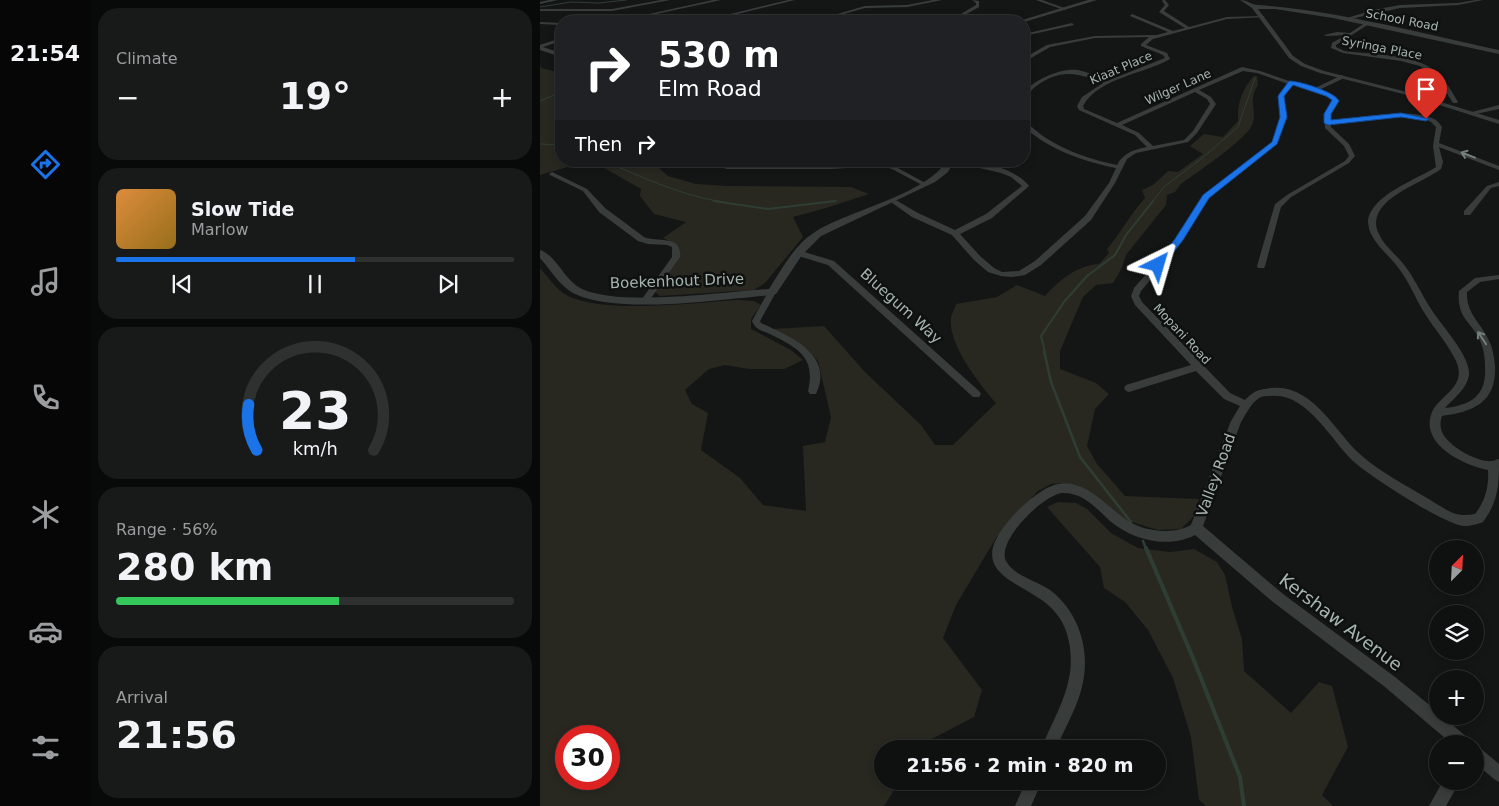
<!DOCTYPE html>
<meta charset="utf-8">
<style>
:root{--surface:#0f1010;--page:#181919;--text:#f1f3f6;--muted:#9b9d9f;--line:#2f3030;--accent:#1a73e8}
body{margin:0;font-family:"DejaVu Sans",sans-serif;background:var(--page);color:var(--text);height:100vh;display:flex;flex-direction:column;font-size:19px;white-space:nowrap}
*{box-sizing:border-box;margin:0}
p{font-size:16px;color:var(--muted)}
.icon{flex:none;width:28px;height:28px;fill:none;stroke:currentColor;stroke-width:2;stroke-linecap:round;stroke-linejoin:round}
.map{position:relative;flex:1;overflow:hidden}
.sheet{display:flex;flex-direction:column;gap:8px;padding:8px;background:#080909;width:450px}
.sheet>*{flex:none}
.guide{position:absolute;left:15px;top:15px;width:475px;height:152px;border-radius:20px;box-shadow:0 2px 8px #0003,0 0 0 1px var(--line);background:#202124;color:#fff;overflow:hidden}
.needle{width:32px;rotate:24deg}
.fabs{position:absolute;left:889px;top:540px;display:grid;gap:10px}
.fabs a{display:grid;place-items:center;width:55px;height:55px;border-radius:50%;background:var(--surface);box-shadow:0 2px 8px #0003,0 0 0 1px var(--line);font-size:25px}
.speed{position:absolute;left:15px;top:725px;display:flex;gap:10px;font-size:25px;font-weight:700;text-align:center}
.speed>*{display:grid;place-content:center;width:65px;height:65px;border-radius:50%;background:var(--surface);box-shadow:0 2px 8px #0003,0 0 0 1px var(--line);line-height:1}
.speed .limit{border:8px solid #d22;background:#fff;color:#111}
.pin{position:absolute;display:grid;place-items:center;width:42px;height:42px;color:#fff;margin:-51px -21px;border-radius:50% 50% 50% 0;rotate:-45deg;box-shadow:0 0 5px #0007}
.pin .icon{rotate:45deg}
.me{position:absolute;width:55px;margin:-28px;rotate:40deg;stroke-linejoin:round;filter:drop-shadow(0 0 4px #0008)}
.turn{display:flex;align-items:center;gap:18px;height:105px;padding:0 20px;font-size:22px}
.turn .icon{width:65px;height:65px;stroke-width:2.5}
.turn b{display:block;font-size:35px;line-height:42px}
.then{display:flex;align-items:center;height:48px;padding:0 20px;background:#0003;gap:10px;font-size:19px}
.big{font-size:38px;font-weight:700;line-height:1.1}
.sheet .widget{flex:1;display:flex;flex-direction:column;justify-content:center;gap:8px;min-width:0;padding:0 18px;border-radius:20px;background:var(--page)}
.sheet .dial{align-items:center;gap:0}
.dial svg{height:130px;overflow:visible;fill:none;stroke:var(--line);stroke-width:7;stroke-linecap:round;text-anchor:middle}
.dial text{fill:var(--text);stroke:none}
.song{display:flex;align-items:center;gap:15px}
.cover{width:60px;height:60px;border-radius:8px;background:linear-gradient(135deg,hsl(30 70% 55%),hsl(40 70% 35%))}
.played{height:5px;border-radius:2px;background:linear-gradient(90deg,var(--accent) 60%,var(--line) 60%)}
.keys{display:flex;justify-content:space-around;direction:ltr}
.heat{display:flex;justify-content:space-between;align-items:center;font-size:28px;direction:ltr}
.charge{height:8px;border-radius:4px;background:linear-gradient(90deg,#34c759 56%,var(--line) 0)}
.trip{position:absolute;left:334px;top:740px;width:292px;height:50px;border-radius:25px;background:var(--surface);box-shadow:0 2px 8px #0003,0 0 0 1px var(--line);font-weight:700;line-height:50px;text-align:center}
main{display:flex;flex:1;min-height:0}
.menu{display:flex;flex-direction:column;width:90px;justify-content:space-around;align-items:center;background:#060606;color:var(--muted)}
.menu .icon{width:35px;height:35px}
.menu .on{color:var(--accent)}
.menu b{font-size:22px;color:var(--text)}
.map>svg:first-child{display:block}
.green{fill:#282821;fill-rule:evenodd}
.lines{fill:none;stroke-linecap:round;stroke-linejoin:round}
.stream-far3{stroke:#2f3e34;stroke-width:1}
.stream-far2{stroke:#2f3e34;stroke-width:2}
.stream-far1{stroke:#2f3e34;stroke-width:2.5}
.stream{stroke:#2f3e34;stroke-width:4}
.minor{fill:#383d3c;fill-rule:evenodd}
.tertiary{fill:#383d3c;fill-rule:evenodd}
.oneway{stroke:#757f7c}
.route{fill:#1a73e8;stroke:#114b97}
.labels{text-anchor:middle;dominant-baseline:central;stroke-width:5;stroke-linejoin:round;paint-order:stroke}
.far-street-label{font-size:12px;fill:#a7b5b0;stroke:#0f1111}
.street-label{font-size:15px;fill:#a7b5b0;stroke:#0f1111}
.near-street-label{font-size:18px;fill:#a7b5b0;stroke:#0f1111}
</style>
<main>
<nav class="menu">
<b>21:54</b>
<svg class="icon on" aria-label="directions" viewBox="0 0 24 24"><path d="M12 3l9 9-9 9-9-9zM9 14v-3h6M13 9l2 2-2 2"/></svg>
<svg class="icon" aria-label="music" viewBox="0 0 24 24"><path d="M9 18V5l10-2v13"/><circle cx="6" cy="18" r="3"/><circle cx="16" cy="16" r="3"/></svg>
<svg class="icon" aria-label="phone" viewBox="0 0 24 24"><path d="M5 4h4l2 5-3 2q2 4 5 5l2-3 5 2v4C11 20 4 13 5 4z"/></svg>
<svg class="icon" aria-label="climate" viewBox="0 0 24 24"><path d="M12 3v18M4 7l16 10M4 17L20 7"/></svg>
<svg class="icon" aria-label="car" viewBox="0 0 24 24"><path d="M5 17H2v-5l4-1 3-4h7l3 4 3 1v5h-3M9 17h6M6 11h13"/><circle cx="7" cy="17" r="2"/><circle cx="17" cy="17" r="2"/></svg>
<svg class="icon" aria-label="filters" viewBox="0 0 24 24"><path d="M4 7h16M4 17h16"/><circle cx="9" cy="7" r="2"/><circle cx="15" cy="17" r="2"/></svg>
</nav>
<section class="sheet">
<div class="widget"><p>Climate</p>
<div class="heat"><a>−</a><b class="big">19°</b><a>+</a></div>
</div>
<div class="widget">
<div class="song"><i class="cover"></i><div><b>Slow Tide</b><p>Marlow</p></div></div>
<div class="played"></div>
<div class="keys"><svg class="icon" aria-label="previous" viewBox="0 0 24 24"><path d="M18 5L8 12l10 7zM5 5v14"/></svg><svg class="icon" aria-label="pause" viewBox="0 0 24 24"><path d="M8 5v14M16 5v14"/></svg><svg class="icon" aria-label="next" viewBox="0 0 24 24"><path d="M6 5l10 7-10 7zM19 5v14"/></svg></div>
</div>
<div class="widget dial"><svg viewBox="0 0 100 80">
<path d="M14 69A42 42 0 1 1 86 69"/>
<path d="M14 69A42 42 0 0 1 9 41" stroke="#1a73e8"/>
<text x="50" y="56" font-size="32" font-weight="700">23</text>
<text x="50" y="72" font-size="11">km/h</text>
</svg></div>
<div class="widget"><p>Range · 56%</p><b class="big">280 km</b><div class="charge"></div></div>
<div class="widget"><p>Arrival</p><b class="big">21:56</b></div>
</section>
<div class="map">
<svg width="959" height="806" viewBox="0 0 959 806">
<rect width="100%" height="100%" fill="#141616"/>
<!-- green -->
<path class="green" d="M0 64 1 68 21 73V161H48L0 175Z
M714 76H717L718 85C707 101 718 110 712 125 705 141 657 172 641 184L635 192 627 195 626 205 586 255 582 268 573 283 556 285 543 297 520 351V369L556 383 569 394 555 409 547 446 557 464 585 496 659 499 655 515 641 529 618 530 585 520 548 491 537 485 524 483 511 484 498 491 456 538 416 605 403 638 442 690 434 717 382 744 379 749H342V781H360L344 806H0V268C7 276 15 287 23 293 58 316 155 302 198 300L214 301 221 305 211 319V329L251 350 263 360 244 369H209L185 365 169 369 145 390 152 404 168 413 161 450 200 478 223 505 266 511 263 446 285 442 291 417 278 361 268 350 233 329 284 326 325 372 381 425 395 445H413L456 403C440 385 408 344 411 319 411 314 415 309 416 304L457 297 477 285 505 296C519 280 538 265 559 264L569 253 567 249C581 233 590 214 605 198L602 190 613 185 628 171 638 172 663 154 650 146 664 134 683 137 698 121C697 104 702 89 714 76ZM26 736H69V779H26Z
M52 161 99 164 111 161 128 176 156 184 186 186 311 187 329 194 286 208 253 217 263 237 225 283 214 290 120 296 115 292 139 257 140 252 139 246 123 238 146 222 114 214 100 196 101 189Z
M518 502 536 503 547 509 571 533 598 548 630 552 654 549 677 562 685 575 692 607 702 639 704 671 751 713 779 682 792 686 808 747 782 795 793 806H666L659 800 651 737 633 678 608 630 585 602 564 588 560 567 507 507Z"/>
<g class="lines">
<!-- stream-far3 -->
<path class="stream-far3" d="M0 7 31 2 59 3 86 0
M0 101 21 92
M0 144 21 145
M64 161C102 177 142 196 183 202
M285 202 297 201
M612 202 625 186 661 159 698 127 715 78"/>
<!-- stream-far2 -->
<path class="stream-far2" d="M174 201 228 209 295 201
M505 352 501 336 524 302 547 276 575 255 586 235 613 201"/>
<!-- stream-far1 -->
<path class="stream-far1" d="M504 351 511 382 540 457 591 522
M603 541 606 549"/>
<!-- stream -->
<path class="stream" d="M606 548 653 658 700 777 704 806"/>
<!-- minor -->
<path class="minor" d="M9 0H18L0 4V2Z
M121 0H130L72 11H0V9H72Z
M173 0H181L84 21H77Z
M248 0H255L169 21H162Z
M393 0H402L367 7 325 8 279 21H273L325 6 367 5Z
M432 0 439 1V7L414 21H409L436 5V3Z
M496 0H502L527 9 524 10Z
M623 0H625L629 5 624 11 649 27 687 17 723 16 725 17 687 19 613 39 606 45 627 53 630 59C604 74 558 78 543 106L544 109 577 123 702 67 720 71 773 89 802 75 805 77 804 78 779 90 795 96 799 101 790 114V121C817 118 869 107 894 119 897 120 900 124 902 127L899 143 959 166V170L899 147 903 162 901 169C883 182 849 193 839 212 835 219 835 227 839 234 844 246 857 255 865 266 875 279 882 295 891 309 901 325 930 355 929 374 928 388 914 398 905 408 932 405 947 395 945 366 945 359 944 350 941 343 933 322 916 319 919 291L935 278 959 275V279L940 282 927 292C926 315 943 324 950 343 953 349 954 358 955 365 957 402 934 412 902 416 900 421 900 427 902 432 907 445 937 463 952 461 954 461 957 459 959 459 959 484 959 500 943 522 938 524 930 526 925 526 906 526 828 475 813 461 791 440 766 391 730 396 727 396 722 396 719 398 711 403 706 414 701 422L663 526 743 594 855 677 898 712V716H902L929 739 931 744H912L845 687 733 602 655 535C627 549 593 540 570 521 556 508 543 492 522 493 503 495 456 541 466 561 474 576 497 581 510 590 538 611 550 648 543 682 539 705 525 727 516 749H501C517 710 540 679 527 634 523 619 511 605 497 597 473 581 437 570 459 534 470 517 485 502 502 491 539 467 562 505 590 522 600 528 611 530 622 531 633 531 642 530 651 525L691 421 700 406 684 399 656 371 589 392 586 391 584 388 586 385 651 365 595 305 591 296 594 288 630 247 664 196 732 142 740 117 738 96 748 84 717 73 703 71 659 90 671 97 676 104 657 133 648 142 596 153 587 159 575 183 551 220 501 265 485 275 472 277 461 276 448 272 434 260 412 235 372 217 348 200 354 199 378 213 415 230 446 214 482 186 471 177 461 173 410 161C436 161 472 165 489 186L488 187 452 218 420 234 440 256 454 268 462 272 479 271 495 261 545 216 569 183 576 168C542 161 510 150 484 127V122C492 126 499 134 506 138 528 152 553 160 577 165 584 152 594 150 607 147L595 135 539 110 537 106 542 97 563 83C537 72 519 69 495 87 490 91 488 96 484 99V92C496 79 520 68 538 70 548 72 558 77 567 81L625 58 623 55 601 46V44L609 37 555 38 510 47 486 61H484V58L507 45 555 36 617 35 628 32 590 16 592 14 633 31 645 28 619 12 625 5 622 1ZM753 85 791 98 793 101 784 114 785 128 804 146 809 156 805 161 747 195 735 204 717 266 718 268H724L725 266 741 207 751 197 809 163 815 156 809 144 791 127V124C813 122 872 111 891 122 891 122 896 127 896 127L893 146 896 167C876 180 833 194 828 220 828 224 829 230 831 234 838 248 851 257 860 270 869 282 875 297 882 309 892 326 905 340 914 357 918 364 920 371 918 379 914 391 901 398 894 408 875 442 922 465 948 470 949 486 946 500 935 514 928 515 921 516 913 513 904 509 895 503 887 498 865 485 842 473 822 456 796 434 773 383 731 388 718 390 715 390 705 400L690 393 602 302 599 296 601 291 636 250 669 198 737 144 746 117 744 96ZM655 92 667 99 670 104 653 131 644 140 613 146 599 133 582 125Z
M936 0H943L918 5 860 8 806 20 804 19 833 10 860 5 918 3Z
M0 22 21 23V25L0 24Z
M532 23 534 25 484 36V34Z
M825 23 829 24 796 45V47L804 51C832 55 876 53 898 73 906 81 912 92 918 102L917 103H913L897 78 880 66 861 61 803 53 791 48 792 43 806 35 786 36 784 35 797 32 810 33Z
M21 38V41L0 48V45Z
M959 105V109L931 115 928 113Z
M162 161H173L187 165H291L341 162 356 167 389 185 384 186 352 169 341 166 291 169H187Z
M12 172 47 189 65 208 104 237C117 243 143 234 140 257L109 301 106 302 102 299 132 257V247L127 245 108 244 98 241 59 212 43 191 10 175 9 174Z
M959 182V186L951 188 930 215H924V211L947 186Z
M255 251H261L294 261 439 391 441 394 439 397H433L288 265 255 255Z
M232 289 236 292 220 321 221 323C249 336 295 354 276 394H270L268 391C276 357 258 348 230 334 222 331 215 329 212 321L228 292Z
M935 745 940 748 959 764V782L954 779 935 763Z
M486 781H502L491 806H475Z
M903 781H920L906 806H889Z"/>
<!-- tertiary -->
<path class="tertiary" d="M548 0H557L484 22 479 21Z
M700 0C708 0 711 5 718 5 799 11 879 33 959 50V54L793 18 735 9H718L753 56 765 64 784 71 875 94 959 120V124L871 96 780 73 761 66 749 58 712 8Z
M0 46 21 53V57L0 50Z
M406 161H414L408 172 395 182 281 236 262 255 236 294 232 295C181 299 80 315 35 294 20 287 11 270 0 258V250C16 255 25 281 42 289 81 307 183 292 229 289 242 269 254 245 275 232 307 211 388 194 406 161Z"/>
</g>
<!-- one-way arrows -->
<defs><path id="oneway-shaft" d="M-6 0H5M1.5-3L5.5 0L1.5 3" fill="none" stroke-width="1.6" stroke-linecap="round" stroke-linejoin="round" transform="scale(1.25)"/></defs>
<g class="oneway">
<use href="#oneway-shaft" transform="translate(928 155) rotate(-159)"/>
<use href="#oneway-shaft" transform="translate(942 338) rotate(-123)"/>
</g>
<!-- route -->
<path class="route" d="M749 81C760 81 795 92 799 101L791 114V120L861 113 889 119 886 121 861 117 788 125 784 123V114L792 100 786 96 753 85 744 96 747 117 737 144 669 198 643 240 622 267H615L614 265 635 239 663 195 732 142 740 117 738 96Z"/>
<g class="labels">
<!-- far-street labels -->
<g class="far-street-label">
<text transform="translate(862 20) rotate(11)">School Road</text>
<text transform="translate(842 48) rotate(11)">Syringa Place</text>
<text transform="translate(581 68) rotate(-23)">Kiaat Place</text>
<text transform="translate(638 87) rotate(-24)">Wilger Lane</text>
<text transform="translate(642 334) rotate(47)">Mopani Road</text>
</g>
<!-- street labels -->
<g class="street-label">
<text transform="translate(137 281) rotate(-2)">Boekenhout Drive</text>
<text transform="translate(361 306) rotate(42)">Bluegum Way</text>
<text transform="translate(676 475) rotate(-70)">Valley Road</text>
</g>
<!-- near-street labels -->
<g class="near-street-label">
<text transform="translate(801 622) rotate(37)">Kershaw Avenue</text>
</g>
</g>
</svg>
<div class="fabs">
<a><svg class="needle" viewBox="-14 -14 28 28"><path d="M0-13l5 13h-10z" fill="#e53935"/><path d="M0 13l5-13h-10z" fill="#9b9d9f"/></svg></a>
<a><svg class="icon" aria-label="layers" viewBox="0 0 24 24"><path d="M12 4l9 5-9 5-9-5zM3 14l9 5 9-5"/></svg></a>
<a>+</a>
<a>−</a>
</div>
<div class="speed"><div class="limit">30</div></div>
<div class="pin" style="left:886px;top:119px;background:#d93025"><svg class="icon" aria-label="arrive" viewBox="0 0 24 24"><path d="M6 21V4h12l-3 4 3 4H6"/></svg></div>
<svg class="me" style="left:618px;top:265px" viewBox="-20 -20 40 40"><path d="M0-17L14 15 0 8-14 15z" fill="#1a73e8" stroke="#fff" stroke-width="4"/></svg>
<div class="trip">21:56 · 2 min · 820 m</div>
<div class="guide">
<div class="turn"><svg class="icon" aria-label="right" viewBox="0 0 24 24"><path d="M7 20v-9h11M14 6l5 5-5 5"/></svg><div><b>530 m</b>Elm Road</div></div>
<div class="then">Then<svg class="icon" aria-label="right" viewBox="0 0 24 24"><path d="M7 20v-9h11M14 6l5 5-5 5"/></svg></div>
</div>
</div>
</main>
